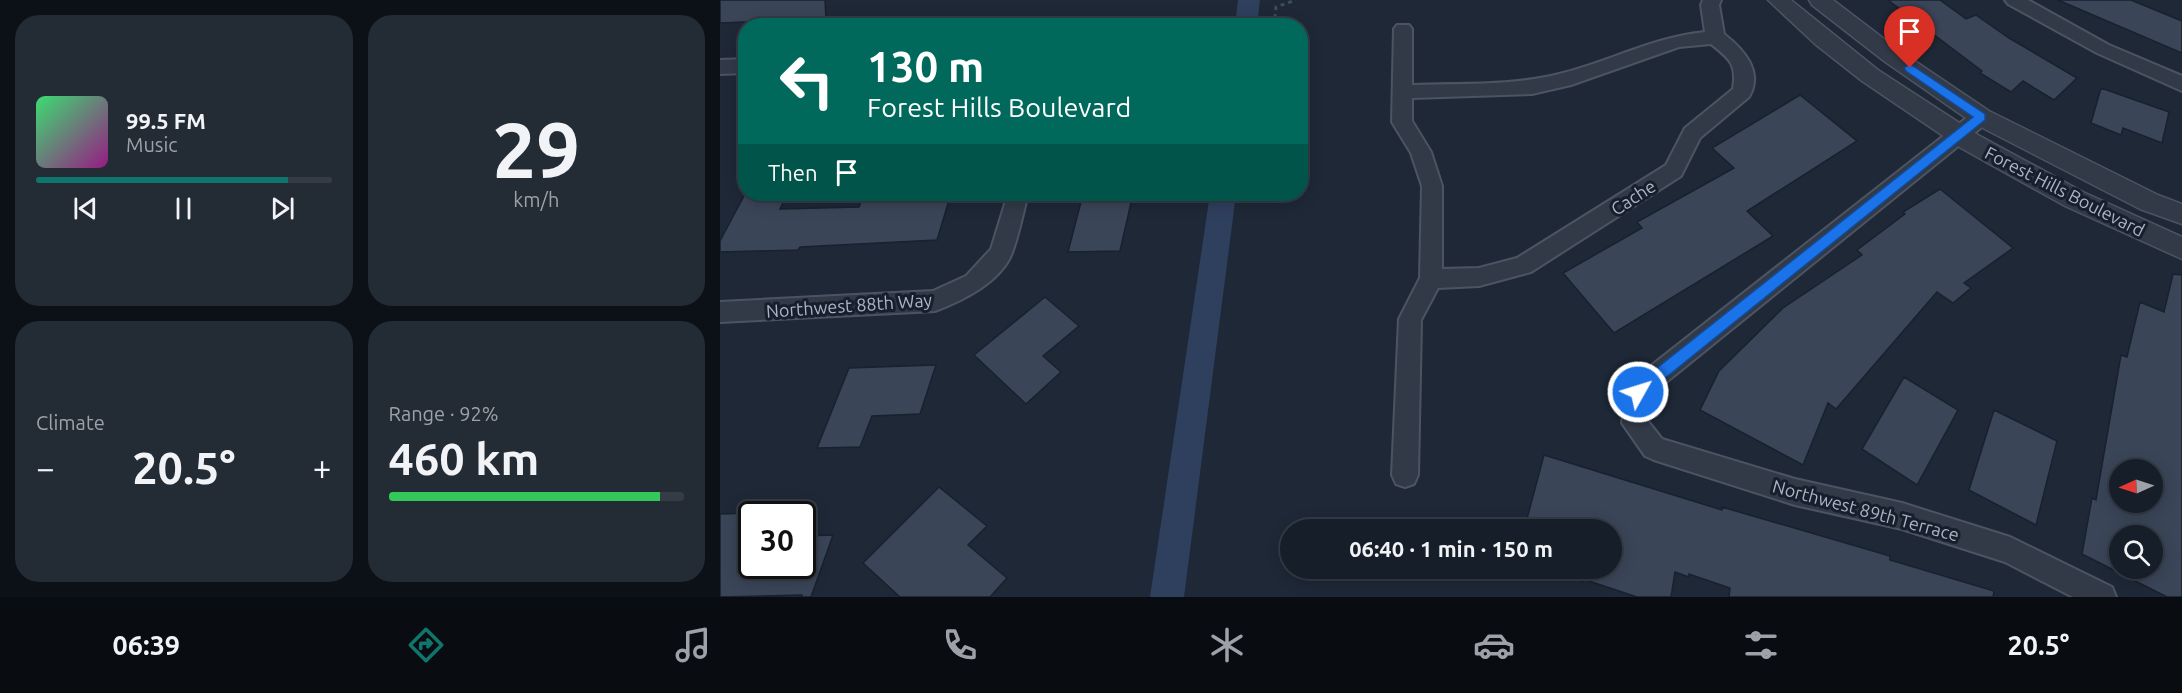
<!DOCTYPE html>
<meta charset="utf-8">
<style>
:root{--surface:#161e29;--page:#232b35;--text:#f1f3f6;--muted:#9ea2a8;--line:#353c46;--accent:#0f766e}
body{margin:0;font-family:Ubuntu,sans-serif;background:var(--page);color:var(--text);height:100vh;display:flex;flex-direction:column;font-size:22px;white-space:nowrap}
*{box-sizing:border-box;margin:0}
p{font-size:20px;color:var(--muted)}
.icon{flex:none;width:33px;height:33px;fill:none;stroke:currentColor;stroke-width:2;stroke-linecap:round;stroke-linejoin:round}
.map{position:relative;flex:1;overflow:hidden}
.sheet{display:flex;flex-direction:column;gap:15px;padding:15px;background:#0c1017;width:720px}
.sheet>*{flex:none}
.guide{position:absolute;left:18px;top:18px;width:570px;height:183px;border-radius:24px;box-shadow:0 3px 15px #0003,0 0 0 2px var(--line);background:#00695c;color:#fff;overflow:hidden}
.needle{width:39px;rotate:267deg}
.buttons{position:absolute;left:1389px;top:459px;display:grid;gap:12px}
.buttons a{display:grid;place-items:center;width:54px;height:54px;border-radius:50%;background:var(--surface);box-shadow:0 3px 15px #0003,0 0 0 2px var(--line);font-size:30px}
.speed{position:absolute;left:18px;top:501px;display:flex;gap:12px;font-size:30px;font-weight:700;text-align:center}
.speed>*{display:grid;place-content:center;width:78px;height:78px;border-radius:50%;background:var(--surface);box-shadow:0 3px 15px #0003,0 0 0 2px var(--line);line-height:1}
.speed .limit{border:3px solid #111;border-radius:9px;background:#fff;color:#111}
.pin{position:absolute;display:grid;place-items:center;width:51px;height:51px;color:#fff;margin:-62px -26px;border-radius:50% 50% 50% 0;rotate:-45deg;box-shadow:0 0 6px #0007}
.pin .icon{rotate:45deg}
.me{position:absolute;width:66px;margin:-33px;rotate:51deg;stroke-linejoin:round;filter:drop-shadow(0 0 4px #0008)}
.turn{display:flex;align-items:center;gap:21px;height:126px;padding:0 30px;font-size:27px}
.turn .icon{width:78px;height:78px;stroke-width:2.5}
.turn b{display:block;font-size:42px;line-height:51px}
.then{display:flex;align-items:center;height:57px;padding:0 30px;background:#0003;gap:12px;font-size:22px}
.big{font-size:45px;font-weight:700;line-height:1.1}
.sheet .card{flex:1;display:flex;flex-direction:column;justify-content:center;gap:9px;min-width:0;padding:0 21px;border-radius:24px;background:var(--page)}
.sheet .dial{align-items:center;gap:0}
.dial b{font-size:78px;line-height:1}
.song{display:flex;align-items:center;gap:18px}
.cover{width:72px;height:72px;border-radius:9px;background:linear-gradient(135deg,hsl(140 70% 55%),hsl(310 70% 35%))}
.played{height:6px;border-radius:3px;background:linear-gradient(90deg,var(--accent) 85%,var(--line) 85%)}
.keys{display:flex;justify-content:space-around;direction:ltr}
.heat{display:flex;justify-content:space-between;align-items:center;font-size:33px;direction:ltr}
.charge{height:9px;border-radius:4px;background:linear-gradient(90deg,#34c759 92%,var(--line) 0)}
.sheet .tiles{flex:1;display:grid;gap:15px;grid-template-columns:repeat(2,1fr)}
.trip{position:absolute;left:560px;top:519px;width:342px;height:60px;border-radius:30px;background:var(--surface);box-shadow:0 3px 15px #0003,0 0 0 2px var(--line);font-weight:700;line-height:60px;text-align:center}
.dock{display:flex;height:96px;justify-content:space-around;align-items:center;background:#090c10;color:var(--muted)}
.dock .icon{width:42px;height:42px}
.dock .active{color:var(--accent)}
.dock b{font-size:27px;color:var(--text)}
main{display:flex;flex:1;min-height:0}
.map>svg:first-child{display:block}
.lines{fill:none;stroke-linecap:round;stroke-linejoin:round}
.canal{fill:#2f3f5e;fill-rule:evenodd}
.building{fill:#3a4558;stroke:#19212e;stroke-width:1.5;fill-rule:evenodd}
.minor-casing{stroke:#4c5463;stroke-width:4}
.tertiary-casing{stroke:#4c5463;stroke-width:3}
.path{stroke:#3a5053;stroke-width:3;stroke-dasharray:4 4;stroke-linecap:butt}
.minor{fill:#323a48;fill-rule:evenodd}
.tertiary{fill:#323a48;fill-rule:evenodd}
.route{fill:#1a73e8;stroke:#114b97;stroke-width:1.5}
.labels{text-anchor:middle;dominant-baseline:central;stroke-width:6;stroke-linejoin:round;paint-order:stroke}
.street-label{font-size:18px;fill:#abb4c5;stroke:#171f2c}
</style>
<main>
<section class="sheet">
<div class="tiles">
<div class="card">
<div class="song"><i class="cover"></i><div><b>99.5 FM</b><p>Music</p></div></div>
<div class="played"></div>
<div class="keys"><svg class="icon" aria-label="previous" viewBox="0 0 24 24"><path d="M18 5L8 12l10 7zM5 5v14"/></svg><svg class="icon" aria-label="pause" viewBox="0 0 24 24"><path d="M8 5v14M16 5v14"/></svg><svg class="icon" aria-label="next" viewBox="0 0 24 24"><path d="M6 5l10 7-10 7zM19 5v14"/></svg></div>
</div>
<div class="card dial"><b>29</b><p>km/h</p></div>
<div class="card"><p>Climate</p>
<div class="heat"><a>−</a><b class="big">20.5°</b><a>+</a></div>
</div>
<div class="card"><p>Range · 92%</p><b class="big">460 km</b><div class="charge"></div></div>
</div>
</section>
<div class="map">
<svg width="1462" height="597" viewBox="0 0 1462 597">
<rect width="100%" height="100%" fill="#1e2837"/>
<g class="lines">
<!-- canal -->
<path class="canal" d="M518 0H540L537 26H515Z
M490 194H516L464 597H430Z"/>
</g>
<!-- building -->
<path class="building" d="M0 0H105L106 19 0 23Z
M1168 0H1220L1246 19 1256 15 1289 38 1357 78 1334 100 1303 81 1291 92 1260 73 1262 71Z
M1338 0H1411L1462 21V53Z
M1381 88 1449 112 1442 143 1403 128 1401 135 1371 123Z
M1080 95 1137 141 1027 211 1053 236 894 333 843 273 922 228 917 222 1014 168 992 148Z
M1220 189 1293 248 1244 283 1251 288 1233 303 1217 292 1116 409 1108 403 1083 465 980 410 999 371 1063 308 1142 255 1137 250 1185 214 1183 212Z
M25 194H67L60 209 139 207 141 201 230 197 217 240 80 247 78 250 0 252V241Z
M363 194H413L400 251 348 252Z
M1453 274 1462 275V597H1447L1362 554 1372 498 1376 500 1401 355 1407 357 1420 302 1444 312ZM1400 470H1432V502H1400ZM1400 536H1432V568H1400Z
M325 297 359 326 323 356 341 372 306 404 254 355Z
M216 365 200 414 152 416 140 447 97 448 129 368Z
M1184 377 1238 410 1197 485 1142 449Z
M1274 410 1337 441 1316 525 1249 490Z
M824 455 1002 510V507L1170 556V560L1274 591 1273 597H1009L1010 588 969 574V577L955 572 951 597H917L863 579V582L823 568H891V530H804Z
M219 487 267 526 248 545 287 578 270 597H180L143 563Z
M32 513V566H82V536L113 535 91 597H82V595L0 597V514Z"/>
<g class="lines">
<!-- minor casing -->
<g class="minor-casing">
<path id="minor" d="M983 0H1001L999 5 1004 34C1023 49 1044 71 1029 97L980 138 961 176 811 272 759 286 718 288 701 320 698 475 694 484 685 487 676 484 672 475 679 319 700 278 702 186 691 153 672 122 674 29 677 25H689L692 29V85C740 83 792 86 839 74 889 62 933 37 985 32L981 5ZM991 44C1010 59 1017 64 1013 89L965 128 946 165 797 258 759 268 722 269V186L711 152 692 121V98L812 94 851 85 959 47Z
M1285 0H1308L1389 45 1462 76V91L1377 53 1288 4Z
M26 59V73L0 74V60Z
M1261 110 1268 112 1271 117 1268 122 929 396 927 420 942 439 1075 479 1182 503 1290 537 1392 587 1396 597H1353L1285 562 1182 529 1075 505 934 460 925 456 902 423 906 391 909 383 1254 112Z
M288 194H308C303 213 299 234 292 253 281 282 242 301 215 311L0 322V302L213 291 246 276 271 249Z"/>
</g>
<!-- tertiary casing -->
<g class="tertiary-casing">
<path id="tertiary" d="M1048 0H1071L1158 70 1258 135 1363 192 1462 237V259L1345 206 1241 148 1142 81 1095 44Z
M1089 0H1113L1180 51 1269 111 1438 195 1462 204V224L1420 209 1253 123 1164 61 1092 5Z"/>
</g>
<!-- path -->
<path class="path" d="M554 26 556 7 576 0"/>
<!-- minor -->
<use href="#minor" class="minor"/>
<!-- tertiary -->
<use href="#tertiary" class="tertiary"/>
</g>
<!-- route -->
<path class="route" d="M1190 64 1265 114V120L923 396 918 398 913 396 911 392 913 387 1253 117 1186 71 1184 68Z"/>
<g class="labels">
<!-- street labels -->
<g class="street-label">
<text transform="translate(1345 191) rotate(27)">Forest Hills Boulevard</text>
<text transform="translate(913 197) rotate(-33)">Cache</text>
<text transform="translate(129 305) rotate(-4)">Northwest 88th Way</text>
<text transform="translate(1146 510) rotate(15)">Northwest 89th Terrace</text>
</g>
</g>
</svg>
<div class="buttons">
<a><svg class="needle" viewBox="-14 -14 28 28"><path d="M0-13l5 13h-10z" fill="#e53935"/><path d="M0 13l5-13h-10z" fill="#9ea2a8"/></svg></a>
<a><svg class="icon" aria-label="search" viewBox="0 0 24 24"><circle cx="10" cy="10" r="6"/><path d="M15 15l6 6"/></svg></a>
</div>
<div class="speed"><div class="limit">30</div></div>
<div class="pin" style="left:1190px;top:68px;background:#d93025"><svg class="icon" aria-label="arrive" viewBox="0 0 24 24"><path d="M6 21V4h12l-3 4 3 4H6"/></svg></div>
<svg class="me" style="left:918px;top:392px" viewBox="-20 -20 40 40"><circle r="17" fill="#1a73e8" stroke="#fff" stroke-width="3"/><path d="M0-11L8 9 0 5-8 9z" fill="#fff"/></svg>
<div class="trip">06:40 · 1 min · 150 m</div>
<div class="guide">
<div class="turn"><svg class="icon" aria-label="left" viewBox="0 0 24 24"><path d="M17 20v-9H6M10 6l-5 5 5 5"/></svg><div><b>130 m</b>Forest Hills Boulevard</div></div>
<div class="then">Then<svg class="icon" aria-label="arrive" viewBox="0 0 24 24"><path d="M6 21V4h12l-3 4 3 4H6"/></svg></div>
</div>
</div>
</main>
<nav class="dock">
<b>06:39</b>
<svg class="icon active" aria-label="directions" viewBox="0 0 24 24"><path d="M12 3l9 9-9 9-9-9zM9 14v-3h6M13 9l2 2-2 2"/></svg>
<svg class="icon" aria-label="music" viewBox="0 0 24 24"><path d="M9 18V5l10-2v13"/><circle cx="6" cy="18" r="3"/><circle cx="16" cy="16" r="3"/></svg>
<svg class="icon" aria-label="phone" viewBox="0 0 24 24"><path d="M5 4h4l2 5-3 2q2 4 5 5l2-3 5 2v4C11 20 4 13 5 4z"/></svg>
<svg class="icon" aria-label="climate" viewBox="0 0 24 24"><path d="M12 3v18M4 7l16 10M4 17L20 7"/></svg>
<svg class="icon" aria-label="car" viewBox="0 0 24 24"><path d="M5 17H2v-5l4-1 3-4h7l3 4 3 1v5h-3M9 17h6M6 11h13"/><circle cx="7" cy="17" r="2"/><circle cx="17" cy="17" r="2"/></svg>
<svg class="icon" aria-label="filters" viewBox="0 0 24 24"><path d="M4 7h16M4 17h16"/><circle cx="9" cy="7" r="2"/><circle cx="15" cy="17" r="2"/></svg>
<b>20.5°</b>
</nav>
